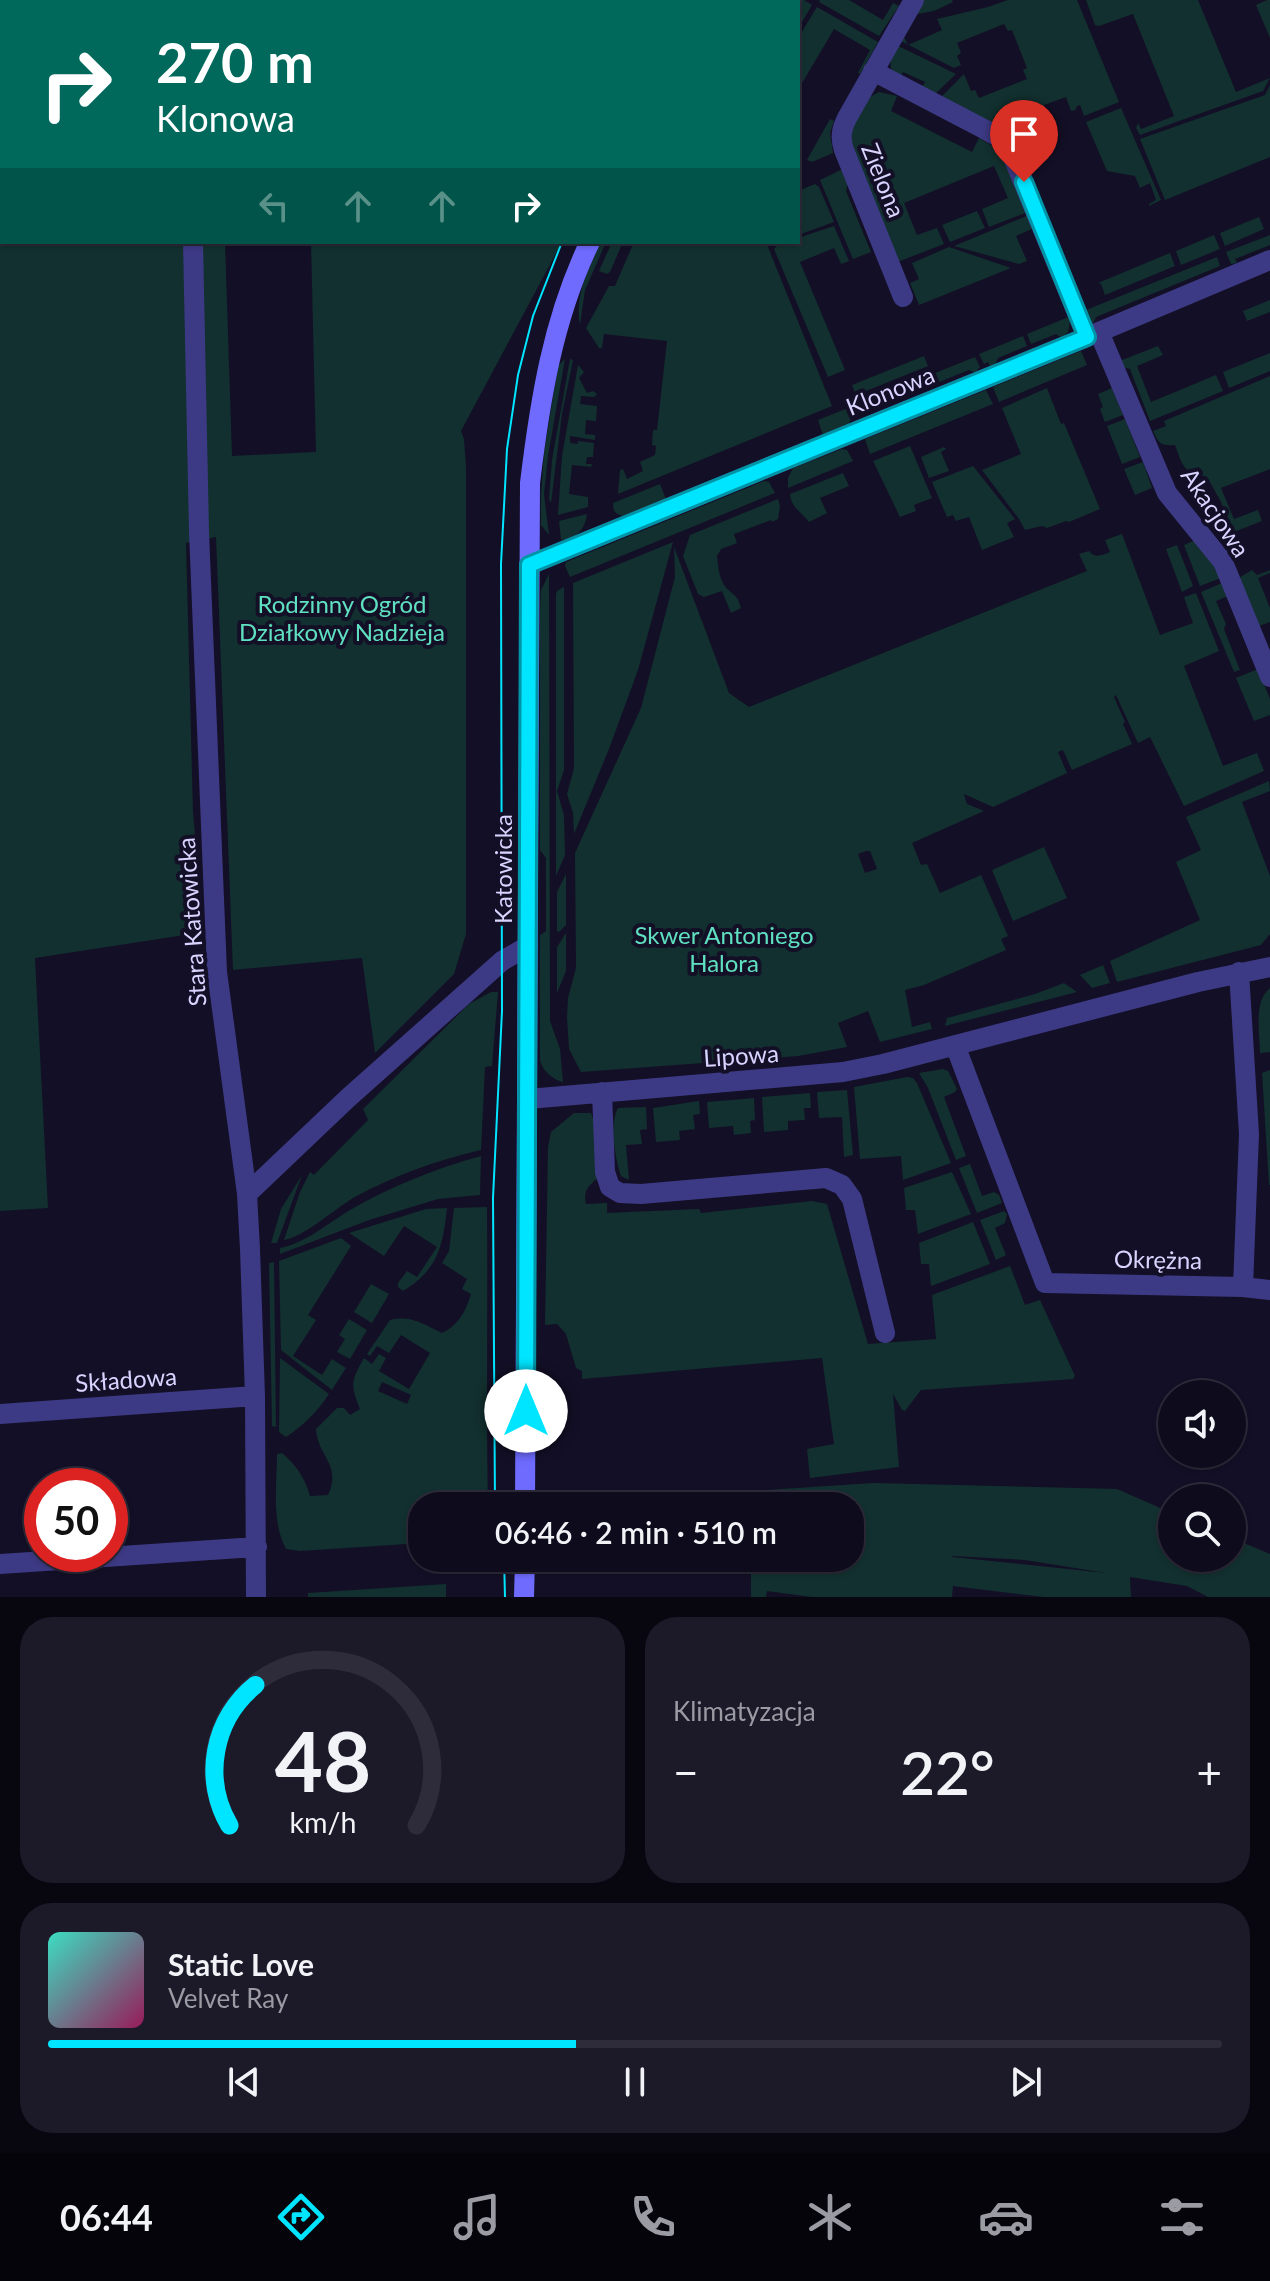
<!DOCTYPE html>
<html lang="pl">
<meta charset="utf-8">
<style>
:root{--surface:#0e0b1c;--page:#1c1929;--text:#f1f3f6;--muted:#9b9ba3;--line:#2e2b3b;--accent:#00e5ff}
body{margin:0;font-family:Lato,sans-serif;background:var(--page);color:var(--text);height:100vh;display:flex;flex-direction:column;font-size:30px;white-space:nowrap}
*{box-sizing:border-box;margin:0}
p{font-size:26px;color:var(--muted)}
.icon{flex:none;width:44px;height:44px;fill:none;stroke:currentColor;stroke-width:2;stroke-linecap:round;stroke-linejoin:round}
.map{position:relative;height:1597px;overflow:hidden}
.sheet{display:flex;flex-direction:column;gap:20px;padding:20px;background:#08060f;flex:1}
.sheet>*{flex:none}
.top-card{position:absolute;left:0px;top:0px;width:800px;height:244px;box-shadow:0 2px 6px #0004,0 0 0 2px var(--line);background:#00695c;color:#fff;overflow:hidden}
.fabs{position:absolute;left:1158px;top:1380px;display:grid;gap:16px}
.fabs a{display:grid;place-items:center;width:88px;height:88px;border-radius:50%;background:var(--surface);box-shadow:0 2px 6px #0004,0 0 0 2px var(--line);font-size:40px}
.speed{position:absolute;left:24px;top:1468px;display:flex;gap:16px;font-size:40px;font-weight:700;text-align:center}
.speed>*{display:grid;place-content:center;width:104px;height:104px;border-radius:50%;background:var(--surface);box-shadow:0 2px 6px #0004,0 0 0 2px var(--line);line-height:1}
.speed .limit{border:12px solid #d22;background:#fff;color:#111}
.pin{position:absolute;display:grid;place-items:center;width:68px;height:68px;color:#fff;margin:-82px -34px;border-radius:50% 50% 50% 0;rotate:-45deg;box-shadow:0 0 8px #0007}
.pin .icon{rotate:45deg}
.me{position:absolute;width:88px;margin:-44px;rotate:0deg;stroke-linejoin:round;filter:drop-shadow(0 0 6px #0008)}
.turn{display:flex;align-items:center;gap:28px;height:168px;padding:0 24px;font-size:36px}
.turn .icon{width:104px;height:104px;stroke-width:2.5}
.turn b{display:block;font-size:56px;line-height:68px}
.lanes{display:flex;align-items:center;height:76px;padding:0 24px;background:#0003;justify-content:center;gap:40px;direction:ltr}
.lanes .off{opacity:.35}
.big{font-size:60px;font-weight:600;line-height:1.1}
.sheet .card{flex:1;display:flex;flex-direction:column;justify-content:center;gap:12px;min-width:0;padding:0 28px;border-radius:32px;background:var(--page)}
.sheet .dial{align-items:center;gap:0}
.dial svg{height:208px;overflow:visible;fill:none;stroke:var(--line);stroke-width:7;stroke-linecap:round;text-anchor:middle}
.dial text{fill:var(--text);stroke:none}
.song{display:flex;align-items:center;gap:24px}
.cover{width:96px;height:96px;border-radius:12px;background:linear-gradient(135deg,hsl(170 70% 55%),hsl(330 70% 35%))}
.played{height:8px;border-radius:4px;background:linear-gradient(90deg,var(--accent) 45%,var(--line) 45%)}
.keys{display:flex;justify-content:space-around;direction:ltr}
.heat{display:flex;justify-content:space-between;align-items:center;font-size:44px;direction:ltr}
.sheet .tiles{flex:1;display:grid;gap:20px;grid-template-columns:1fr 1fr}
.card:last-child{grid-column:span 2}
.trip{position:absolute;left:408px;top:1492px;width:456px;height:80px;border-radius:32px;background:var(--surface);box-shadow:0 2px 6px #0004,0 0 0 2px var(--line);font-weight:600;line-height:80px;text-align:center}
.tabs{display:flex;height:128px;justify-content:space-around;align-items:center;background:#06040b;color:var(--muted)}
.tabs .icon{width:56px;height:56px}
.tabs .active{color:var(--accent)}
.tabs b{font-size:36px;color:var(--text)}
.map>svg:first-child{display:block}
.green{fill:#12302f;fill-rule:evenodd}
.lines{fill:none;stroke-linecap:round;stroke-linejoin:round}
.street{stroke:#3d3a85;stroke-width:20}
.secondary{stroke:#6f6bff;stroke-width:20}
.tram{stroke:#00e5ff;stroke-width:2}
.route-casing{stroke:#0095a6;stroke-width:20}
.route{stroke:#00e5ff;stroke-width:14}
.labels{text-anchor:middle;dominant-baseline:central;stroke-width:8;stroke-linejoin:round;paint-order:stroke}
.street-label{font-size:24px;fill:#d9d4ff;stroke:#130f26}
.park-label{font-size:24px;fill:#5fe0c0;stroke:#130f26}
</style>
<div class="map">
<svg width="1270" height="1597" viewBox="0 0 1270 1597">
<rect width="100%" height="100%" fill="#130f26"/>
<!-- green -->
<path class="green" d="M0 0H218V2H2V242H225L232 456 316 452 311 242H562L461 431 464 439 466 467V934L454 974 375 1053 362 958 233 970 216 537 186 543 193 812 204 932 35 958 48 1208 0 1211Z
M306 0H676L675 2H306Z
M770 0H804L812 5 798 29V2H769Z
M820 0H849L883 20 893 3 899 6 879 36 819 2Z
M922 0H952L953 2 934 11 912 15Z
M1008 0H1077L1119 102 1084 116 1080 105 1076 107V110L1071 111 1066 97 1044 105 1047 115C1031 121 1015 129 997 128L939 99 964 74 971 91 975 90 979 98 1027 79 1023 70 1027 68 1012 30 1008 31 1004 24 957 43 961 53 957 56 961 65 954 68 897 39 902 33 908 45 942 30 937 19 988 7Z
M1086 0H1198L1236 92 1270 78 1263 91 1140 135 1136 128 1138 123 1141 129 1174 116 1133 14 1099 26 1095 25Z
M1267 0H1270V38L1256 5Z
M817 7 878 42 860 74 858 73 870 50 834 29 798 90V38Z
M894 44 956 74 933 96 921 89 925 82 903 72 897 82C889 69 889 59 894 44Z
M1270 85V157L1165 200 1140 139 1265 95Z
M879 92 897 96 891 111 972 152 979 138 998 149 1004 157 1028 212 989 227 982 209 1008 198 994 166 904 203 917 235 937 228 944 244 895 263 849 153 848 127 866 99Z
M1121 108 1161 200 1149 206V204L1156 200 1150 183 1140 188 1135 176 1107 171 1086 122Z
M830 119 834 121 830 133 833 153 812 162 807 160Z
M845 168 849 179 846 191 871 252 853 259 820 180Z
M815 184 819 187 834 222 798 235V191Z
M977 211 985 228 950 242 942 225Z
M1029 215 1034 228 1016 236 1027 261 1019 264 954 246Z
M1259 217 1264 229 1225 246 1220 233Z
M834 226 849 261 841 264 834 248 800 262 845 370 828 377 774 249C780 241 789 242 798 242V238Z
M1214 235 1220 249 1181 265 1176 251Z
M1270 235V245L1235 259 1237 263 1231 264 1226 252Z
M601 242H606L585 290 580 325C574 295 589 269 601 242Z
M612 242H623L610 272 607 274 599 271Z
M634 242H766L832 406 618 494 620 470 623 469 627 479 643 471 640 462 655 455 656 446 652 445 653 430H657L667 341 604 334 602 348H599L586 328 609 286H615Z
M949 247 1011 268 919 305 910 283 919 279 912 263Z
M1170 253 1175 266 1105 295 1101 284 1098 283Z
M1217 257 1220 266 1096 317 1093 324 1085 323 1086 310Z
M1270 300V312L1247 321 1243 311Z
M1071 316 1068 332 1062 338 1056 334 1031 344 1027 334Z
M1023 336 1027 346 998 358 995 365 990 366 988 362 984 364 979 354Z
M1158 346 1163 355 1137 366 1151 402 1216 375 1223 391 1150 421 1130 369 1119 366 1117 362Z
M1081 351 1087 365 999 402 993 387Z
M1270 353V371L1229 388 1223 372Z
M924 356 928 366 856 395 852 385Z
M975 357 980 367 975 373 969 370 852 417 848 425 823 435 818 420Z
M565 359 548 456 544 494 549 535 541 525V495L544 453 558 366Z
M570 359 573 360 562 414 551 503 549 499 552 460Z
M578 365 584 372 579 378 587 393 593 391 597 394 594 397 581 396 580 404 597 406 596 421 586 420 585 434 595 435V440L570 436V443L578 444V441L594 443 593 457H587L586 464H592L591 467 572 465 569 494 588 497V507L558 515 562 456Z
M1270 376V469L1221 488 1234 519 1258 510 1262 521 1234 532 1221 502 1207 477C1183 472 1183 467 1175 445 1161 446 1159 444 1153 431L1166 426 1164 421Z
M1047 388 1061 424 1064 423 1100 509 1069 522 1066 521 1047 528 1042 526 1025 530 1019 519 982 470 1021 454 1002 408Z
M1112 388 1123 415 1105 422 1100 409 1103 407 1098 394Z
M986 390 993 404 870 454 865 439Z
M1125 419 1140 457 1122 464 1107 426Z
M910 446 932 498 914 505 916 511 900 517 873 461Z
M944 447 946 449 941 452 949 471 929 478 921 457Z
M842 449 847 450 853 461 788 488V478L793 468Z
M1143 462 1152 488 1135 495 1124 469Z
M973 466 1015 519 1007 523 1014 537 982 550 969 517 956 521 953 515 947 517 932 482Z
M843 473 849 486 820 498 827 513 809 522C802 512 791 508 790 494Z
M764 481 769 482 775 493 570 577 565 566 566 562Z
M660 484 666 499 623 516C615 514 613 511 613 503Z
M778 499 780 506 778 519 772 522 771 520 734 534 737 543 721 549 717 556C718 566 719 577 724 585 732 596 736 591 741 608L731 613 722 591 704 597 698 594 683 556 690 535Z
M587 514C585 530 577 538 561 540L559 521Z
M1122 534 1160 635 1193 623 1184 597 1196 593 1219 651 1184 666 1223 766 1257 753 1264 771 1184 806 1150 737 1138 743 1116 695 1114 697 1125 722 1123 724 1132 744 1072 770 1063 750 1058 752 1067 773 993 807 964 794 967 804 984 811 912 843 921 865 927 864 940 893 981 875 1008 936 1001 939 1006 950 924 985 905 990 912 1027 930 1022 932 1029 880 1042 868 1011 838 1023 847 1047 798 1056 581 1072 569 1049 567 1018 568 998 576 968 575 853 641 708 675 577 674 547 729 693 749 707 1087 571 1079 554 1089 551C1095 559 1102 555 1110 552L1105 540ZM866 851H870L877 869 865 873 858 854Z
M1198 539 1221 578 1200 586 1184 545Z
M673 542 638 670 609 749 574 834 573 813 567 794 574 768 573 583Z
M1177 545 1193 586 1182 592 1166 549Z
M1252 570 1257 575 1270 570V573L1258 578 1270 608V622L1256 627 1239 578Z
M549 574 550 1021 560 1049 563 1082C553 1080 543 1071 540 1061V935L546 931V858L540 850V608L541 590Z
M1222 583 1228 596 1216 601 1226 624 1224 629 1240 670 1234 672 1201 592Z
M564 587V770L557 791 564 815 565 855 556 876V594L557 591Z
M1258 669 1270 699V715L1254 721 1236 678Z
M1269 781 1270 791 1242 802 1270 876V934L1261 945 1117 982 1110 961 1200 920 1176 862 1201 850 1186 817Z
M1044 847 1067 898 1013 921 992 870Z
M566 874V925L559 932 557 931V892Z
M566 933V971L557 993V947Z
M1103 965 1110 983 1092 988 1080 975Z
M1064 983 1077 992 945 1026 947 1018 1035 994Z
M1270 988V1052L1260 1053C1260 1034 1253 1001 1270 988Z
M491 992H498L492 1066 485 1067 481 1150C437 1160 393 1176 353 1198 335 1209 302 1238 284 1240L300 1192 310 1172 314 1175 368 1120 363 1109 469 1004Z
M943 1069 948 1071 957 1089 955 1092 944 1097 966 1156 956 1160 928 1088 919 1073Z
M1270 1070V1185H1269L1262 1073Z
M907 1077 913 1078 917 1083 951 1163 903 1180 901 1156 860 1159 854 1087Z
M847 1090 853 1155 844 1157 842 1117 819 1118 817 1092Z
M810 1093 811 1108H804L805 1120 788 1121V1130L764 1132 762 1097Z
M754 1098 755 1120 750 1121 751 1133 734 1135 733 1126 709 1128 707 1102Z
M699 1101 700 1114 693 1115 695 1129 679 1131 680 1140 656 1142 653 1108Z
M646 1107 647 1129 640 1130 642 1144 626 1145 629 1180 621 1176C615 1159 609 1123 618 1108Z
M574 1113H591L595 1125 598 1178C588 1186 583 1191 586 1204L607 1203V1213L699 1209 701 1213 812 1201 827 1204 868 1344 936 1339 932 1295 1010 1266 1025 1305 1040 1300 1075 1376 1073 1379 921 1390 905 1411 902 1410 893 1394 899 1467 810 1478 807 1449 834 1444 822 1358 582 1379V1371L576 1368 566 1334 557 1324 545 1325 548 1147 551 1132Z
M481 1156 480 1195 438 1199 369 1220 280 1254V1248C306 1243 328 1223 350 1210 392 1186 434 1169 481 1156Z
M970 1164 982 1196 994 1192 999 1195 1002 1203 977 1213 959 1168Z
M952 1172 971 1214 918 1234 915 1210H906L904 1188Z
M302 1175 277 1243H271L281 1209Z
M487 1207C488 1307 486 1406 488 1506H422V1543L300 1551 286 1549C271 1521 277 1485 277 1454L282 1453C297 1466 305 1478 310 1496L328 1495C342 1465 318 1457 316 1429L337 1408H344L350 1415 360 1409C350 1384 351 1381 364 1358L372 1364 379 1354 386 1358 379 1371 409 1389 430 1353 401 1335 389 1353 377 1346 370 1356 367 1354 390 1320C411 1315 423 1324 442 1333 458 1326 466 1311 471 1294L462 1289 467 1279 442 1263 449 1251 454 1208ZM382 1382 411 1395 407 1404 378 1391Z
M447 1208C443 1246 438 1270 403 1291L398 1287V1283L407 1271 417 1277 437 1247 404 1226 384 1256 349 1233 426 1209Z
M1004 1211 1007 1214 1005 1223 995 1228 1006 1255 996 1260 980 1220Z
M973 1222 990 1264 931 1286 929 1264H921L919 1243Z
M341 1238 351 1246 308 1315 316 1320 293 1356 322 1375 332 1359 346 1368 332 1390 281 1350 279 1261Z
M274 1262 276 1427 272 1426 269 1263Z
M371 1284 389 1294 372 1323 354 1312Z
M349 1319 367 1330 350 1359 337 1352 345 1339 339 1335Z
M280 1358 329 1394C318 1411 303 1426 286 1437L279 1432Z
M873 1483 1117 1489 1172 1513V1558H1232V1538L1270 1554V1597H1208L1187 1586 1130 1577 1131 1597H1043L953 1586 952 1597H812L767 1591 766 1597H751V1573L717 1567V1558H850V1506H551L549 1504ZM952 1556 1025 1560 1106 1573 953 1557Z
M446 1584V1597H308V1593Z"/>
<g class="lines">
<!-- street -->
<path class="street" d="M873 71 984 129 1002 139 1008 145 1087 337
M193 242 199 532 217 972 247 1194 250 1249 255 1396 256 1597
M903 297 844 150C840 138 841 130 847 118L914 0
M1099 332 1167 493 1223 562 1270 677
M529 565 1087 337 1270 260
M1239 972 1249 1134 1243 1287
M955 1045 1045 1283 1243 1287 1270 1290
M602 1092 605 1172 610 1187 620 1193 641 1194 826 1178 842 1185 852 1199 885 1333
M528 1099 843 1072 883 1064 1198 982 1270 967
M247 1194 348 1098 502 961 528 946
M0 1414 255 1396
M0 1564 257 1547"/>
<!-- secondary -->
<path class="secondary" d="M709 2 710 0
M525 1506 530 483C540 400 553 318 590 242
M524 1597 525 1558"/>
<!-- tram -->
<path class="tram" d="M681 2 682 0
M495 1506 493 1198 502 1011 501 564 507 449 518 375 533 316 562 242
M504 1558 505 1597"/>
</g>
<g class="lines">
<!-- route casing -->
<g class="route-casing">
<path id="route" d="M526 1411 529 565 1087 337 1024 182"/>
</g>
<!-- route -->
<use href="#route" class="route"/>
</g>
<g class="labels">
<!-- street labels -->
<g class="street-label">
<text transform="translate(884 180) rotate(68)">Zielona</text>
<text transform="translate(890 390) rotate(-22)">Klonowa</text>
<text transform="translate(1216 512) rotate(56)">Akacjowa</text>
<text transform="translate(502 869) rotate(-90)">Katowicka</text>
<text transform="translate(191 922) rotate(-94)">Stara Katowicka</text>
<text transform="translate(741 1055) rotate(-4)">Lipowa</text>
<text transform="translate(1158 1259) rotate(1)">Okrężna</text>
<text transform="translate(126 1379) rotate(-4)">Składowa</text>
</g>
<!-- park labels -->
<g class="park-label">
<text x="342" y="603">Rodzinny Ogród<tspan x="342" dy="28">Działkowy Nadzieja</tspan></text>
<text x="724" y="934">Skwer Antoniego<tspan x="724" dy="28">Halora</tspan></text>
</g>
</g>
</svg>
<div class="fabs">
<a><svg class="icon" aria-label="sound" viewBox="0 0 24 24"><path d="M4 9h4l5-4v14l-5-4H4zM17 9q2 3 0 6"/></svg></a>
<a><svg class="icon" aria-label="search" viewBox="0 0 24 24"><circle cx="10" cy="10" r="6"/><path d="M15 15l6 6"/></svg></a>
</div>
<div class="speed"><div class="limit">50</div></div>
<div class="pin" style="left:1024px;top:182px;background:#d93025"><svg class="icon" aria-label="arrive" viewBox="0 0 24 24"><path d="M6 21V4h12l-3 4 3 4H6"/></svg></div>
<svg class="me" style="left:526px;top:1411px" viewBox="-20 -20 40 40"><circle r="19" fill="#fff"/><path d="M0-13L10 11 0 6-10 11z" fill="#00e5ff"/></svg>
<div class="trip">06:46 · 2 min · 510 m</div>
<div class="top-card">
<div class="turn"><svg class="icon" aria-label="right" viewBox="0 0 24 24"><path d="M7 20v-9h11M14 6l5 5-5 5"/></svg><div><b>270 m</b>Klonowa</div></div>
<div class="lanes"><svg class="icon off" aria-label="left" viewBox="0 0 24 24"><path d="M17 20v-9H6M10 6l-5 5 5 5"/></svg><svg class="icon off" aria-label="ahead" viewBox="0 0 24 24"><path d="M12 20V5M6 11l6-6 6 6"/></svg><svg class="icon off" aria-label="ahead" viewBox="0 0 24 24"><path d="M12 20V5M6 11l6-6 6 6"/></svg><svg class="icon" aria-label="right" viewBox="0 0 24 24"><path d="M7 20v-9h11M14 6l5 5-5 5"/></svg></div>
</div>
</div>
<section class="sheet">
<div class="tiles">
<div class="card dial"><svg viewBox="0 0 100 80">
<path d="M14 69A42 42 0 1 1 86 69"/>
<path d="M14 69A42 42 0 0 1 24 15" stroke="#00e5ff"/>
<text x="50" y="56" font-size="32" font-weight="700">48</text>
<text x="50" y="72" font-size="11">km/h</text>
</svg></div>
<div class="card"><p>Klimatyzacja</p>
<div class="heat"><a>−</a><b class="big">22°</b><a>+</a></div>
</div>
<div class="card">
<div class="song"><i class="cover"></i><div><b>Static Love</b><p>Velvet Ray</p></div></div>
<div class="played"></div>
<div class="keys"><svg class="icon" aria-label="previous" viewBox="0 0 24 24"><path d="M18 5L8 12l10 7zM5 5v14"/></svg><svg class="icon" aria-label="pause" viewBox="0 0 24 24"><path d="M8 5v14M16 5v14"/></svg><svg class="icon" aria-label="next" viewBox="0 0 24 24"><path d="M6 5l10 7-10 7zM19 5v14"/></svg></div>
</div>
</div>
</section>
<nav class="tabs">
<b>06:44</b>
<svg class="icon active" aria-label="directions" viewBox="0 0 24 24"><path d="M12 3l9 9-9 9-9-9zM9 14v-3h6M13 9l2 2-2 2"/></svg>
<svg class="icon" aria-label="music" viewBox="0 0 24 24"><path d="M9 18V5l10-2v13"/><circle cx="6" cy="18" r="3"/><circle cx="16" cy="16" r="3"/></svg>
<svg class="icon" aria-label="phone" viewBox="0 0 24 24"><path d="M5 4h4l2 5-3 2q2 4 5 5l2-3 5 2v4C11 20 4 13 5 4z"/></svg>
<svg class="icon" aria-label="climate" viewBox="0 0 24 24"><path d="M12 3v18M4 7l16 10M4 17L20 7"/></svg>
<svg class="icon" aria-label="car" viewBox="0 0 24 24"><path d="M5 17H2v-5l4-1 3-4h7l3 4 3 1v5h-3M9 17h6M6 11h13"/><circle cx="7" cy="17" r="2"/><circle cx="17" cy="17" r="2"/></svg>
<svg class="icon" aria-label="filters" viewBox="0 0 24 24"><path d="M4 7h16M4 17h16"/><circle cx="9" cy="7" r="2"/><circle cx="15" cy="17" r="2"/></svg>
</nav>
